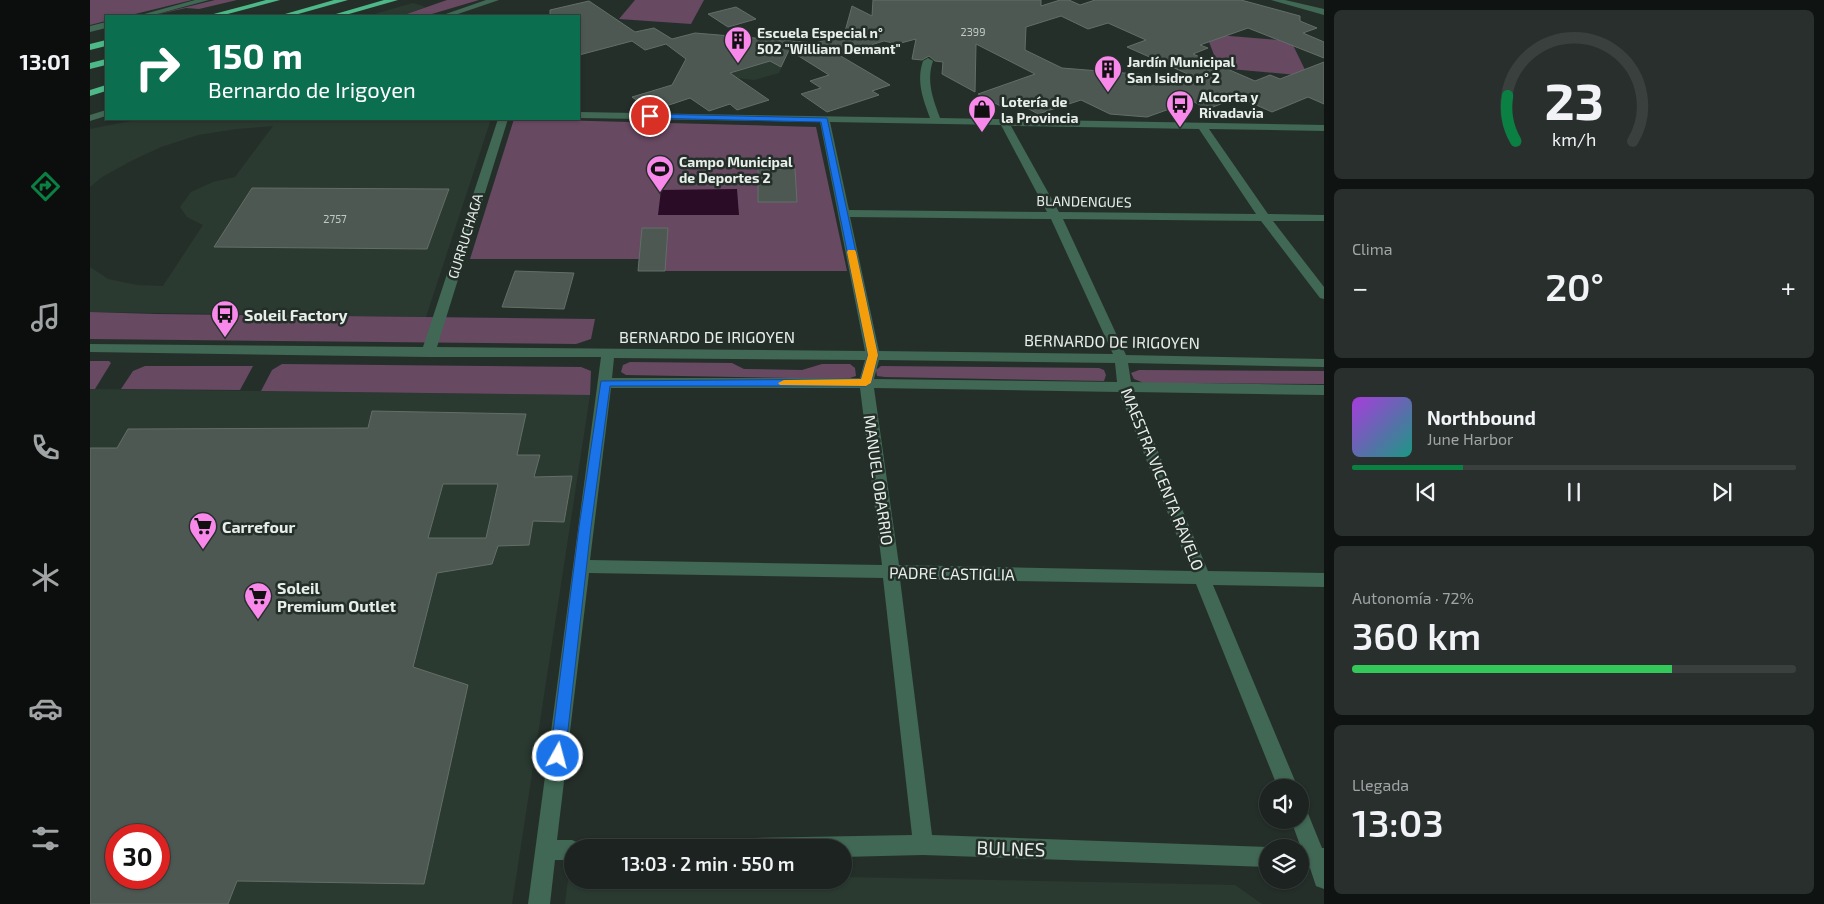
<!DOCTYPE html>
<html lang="es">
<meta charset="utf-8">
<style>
:root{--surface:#1c2320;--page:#292f2d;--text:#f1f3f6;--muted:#a0a4a5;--line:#3a403e;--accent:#0b8043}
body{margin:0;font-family:"Exo 2",sans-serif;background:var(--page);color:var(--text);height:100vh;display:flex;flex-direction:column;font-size:19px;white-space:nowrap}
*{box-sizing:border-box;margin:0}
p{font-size:16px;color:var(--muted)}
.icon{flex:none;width:28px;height:28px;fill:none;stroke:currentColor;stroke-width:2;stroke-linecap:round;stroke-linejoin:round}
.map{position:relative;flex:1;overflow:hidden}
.panel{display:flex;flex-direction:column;gap:10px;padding:10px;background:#0f1312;width:500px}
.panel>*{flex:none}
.top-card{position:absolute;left:15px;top:15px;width:475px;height:105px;border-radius:0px;box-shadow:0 1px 4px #0004,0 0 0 1px var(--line);background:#0b6e4f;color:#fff;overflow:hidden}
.tools{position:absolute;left:1169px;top:779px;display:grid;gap:10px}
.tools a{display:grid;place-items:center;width:50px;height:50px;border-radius:50%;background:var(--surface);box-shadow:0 1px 4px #0004,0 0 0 1px var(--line);font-size:25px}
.speed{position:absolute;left:15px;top:824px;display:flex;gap:10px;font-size:25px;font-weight:700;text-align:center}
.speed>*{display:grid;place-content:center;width:65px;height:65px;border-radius:50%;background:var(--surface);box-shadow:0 1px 4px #0004,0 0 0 1px var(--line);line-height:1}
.speed .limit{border:8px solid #d22;background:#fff;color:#111}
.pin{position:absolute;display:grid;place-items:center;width:42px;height:42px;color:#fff;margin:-21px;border:2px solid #fff;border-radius:50%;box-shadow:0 1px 5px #0007}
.me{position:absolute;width:55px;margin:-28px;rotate:7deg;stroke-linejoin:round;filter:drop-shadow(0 0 4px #0008)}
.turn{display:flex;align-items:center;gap:18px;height:105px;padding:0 20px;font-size:22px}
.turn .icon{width:65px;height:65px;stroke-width:2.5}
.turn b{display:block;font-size:35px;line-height:42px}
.big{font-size:38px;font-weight:600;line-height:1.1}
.panel .widget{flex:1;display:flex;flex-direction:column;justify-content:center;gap:8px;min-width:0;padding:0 18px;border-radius:8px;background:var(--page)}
.panel .dial{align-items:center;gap:0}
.dial svg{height:130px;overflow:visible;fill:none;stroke:var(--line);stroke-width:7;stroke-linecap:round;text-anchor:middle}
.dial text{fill:var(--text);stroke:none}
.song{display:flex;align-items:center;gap:15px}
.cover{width:60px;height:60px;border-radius:8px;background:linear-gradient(135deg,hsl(280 70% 55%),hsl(170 70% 35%))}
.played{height:5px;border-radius:2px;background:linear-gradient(90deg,var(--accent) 25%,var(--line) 25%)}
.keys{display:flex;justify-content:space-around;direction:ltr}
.heat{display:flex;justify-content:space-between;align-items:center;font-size:28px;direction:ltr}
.charge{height:8px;border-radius:4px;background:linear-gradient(90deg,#34c759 72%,var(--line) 0)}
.trip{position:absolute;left:474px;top:839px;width:288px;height:50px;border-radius:25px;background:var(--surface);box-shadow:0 1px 4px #0004,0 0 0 1px var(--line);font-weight:600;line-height:50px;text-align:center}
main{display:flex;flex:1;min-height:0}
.dock{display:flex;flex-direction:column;width:90px;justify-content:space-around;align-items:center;background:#0b0e0d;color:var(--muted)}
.dock .icon{width:35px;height:35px}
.dock .on{color:var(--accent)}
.dock b{font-size:22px;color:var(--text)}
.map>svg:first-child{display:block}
.built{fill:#2a3a31;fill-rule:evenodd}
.green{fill:#674962}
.water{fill:#2a0c26}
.building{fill:#4e5852;stroke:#636e68;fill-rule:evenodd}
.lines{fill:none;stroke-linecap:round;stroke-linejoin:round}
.minor{fill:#406854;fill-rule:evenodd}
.highway{fill:#4db988;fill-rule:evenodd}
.route{fill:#1a73e8;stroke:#114b97}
.slow{fill:#f59e0b}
.labels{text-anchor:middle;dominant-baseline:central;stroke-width:5;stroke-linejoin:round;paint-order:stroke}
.far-number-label{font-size:11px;fill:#c2c9c5}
.far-poi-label{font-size:14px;font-weight:bold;fill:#e8efeb;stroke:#252f2a;text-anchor:start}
.far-street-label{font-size:14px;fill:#e8efeb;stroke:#252f2a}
.poi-label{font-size:16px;font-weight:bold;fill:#e8efeb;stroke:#252f2a;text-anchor:start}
.street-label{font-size:16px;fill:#e8efeb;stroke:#252f2a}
.near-street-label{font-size:19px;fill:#e8efeb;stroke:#252f2a}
</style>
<main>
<nav class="dock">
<b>13:01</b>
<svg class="icon on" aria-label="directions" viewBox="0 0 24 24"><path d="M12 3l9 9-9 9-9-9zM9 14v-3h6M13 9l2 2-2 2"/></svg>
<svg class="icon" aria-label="music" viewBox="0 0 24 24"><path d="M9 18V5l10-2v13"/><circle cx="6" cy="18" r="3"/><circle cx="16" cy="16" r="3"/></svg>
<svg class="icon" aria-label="phone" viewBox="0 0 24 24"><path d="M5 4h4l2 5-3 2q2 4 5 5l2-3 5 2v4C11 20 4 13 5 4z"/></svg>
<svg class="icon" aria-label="climate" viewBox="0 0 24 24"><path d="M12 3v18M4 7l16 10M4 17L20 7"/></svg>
<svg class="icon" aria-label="car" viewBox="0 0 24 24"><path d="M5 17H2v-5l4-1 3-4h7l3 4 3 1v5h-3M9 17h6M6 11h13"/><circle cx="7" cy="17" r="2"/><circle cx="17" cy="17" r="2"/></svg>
<svg class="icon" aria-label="filters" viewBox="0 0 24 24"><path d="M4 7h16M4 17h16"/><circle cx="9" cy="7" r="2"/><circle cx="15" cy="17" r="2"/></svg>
</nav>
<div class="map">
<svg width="1234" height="904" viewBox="0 0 1234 904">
<rect width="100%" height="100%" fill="#252f2a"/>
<!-- built -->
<path class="built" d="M323 3 336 7 311 16H277Z
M686 52 696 57 689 73 664 80 628 76Z
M51 119H401L336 317 0 312V267L18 279 47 285 73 286 113 225 97 217 90 207 101 192 123 182 145 177 183 126 146 129 108 135 71 147 41 161 12 177 0 187V129ZM162 188 359 189V190L337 249 124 247Z
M0 389 500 395 422 904H0ZM26 835H69V878H26Z
M479 871H482V880H752L753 877 1145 885 1172 904H475Z"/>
<!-- green -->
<path class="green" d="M0 0H102L37 16H16V21L0 25Z
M125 0H147L109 9 96 8 60 16Z
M357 0H389L335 16H311Z
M545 0H614L601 24 529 19Z
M1116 34 1201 41 1218 76 1129 68Z
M424 119 726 127 757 271H548L549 259H380Z
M0 312 66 314 505 319 501 339 486 344 0 339Z
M0 361H19L21 363 5 389H0Z
M540 362 642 363 654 369 712 370 732 364H760L765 368 766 376 757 379 536 375 531 372 533 365Z
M192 364 491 367 501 371 500 395 171 391 182 370Z
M55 366H163L150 390 31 389 43 371Z
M791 366 1009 368 1014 370 1016 375 1014 381 795 377 787 376 786 370Z
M1049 370 1234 371V384L1054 383 1044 379 1041 373Z"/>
<!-- water -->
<path class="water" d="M647 189 649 215H568L571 190Z"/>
<!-- building -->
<path class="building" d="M783 0H951V6L970 0H979L990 5 1005 0H1151L1210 16V21L1227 28 1213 33 1234 42V58L1158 28 1110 45 1118 48 1103 54 1165 81 1180 75 1190 79 1234 62V104L1218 97 1182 112 1148 97 1118 109 1102 101 1057 117 1020 114 991 100 948 114 930 104 916 109 888 94 945 74 886 44 885 92 852 74 853 62 845 61 839 56 832 60 822 59 826 39 807 44 794 41 754 53H749L751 54 749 55 800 85 782 91 789 95 737 112 711 94 731 88 720 81 739 75 699 50 691 67 680 61 640 73 679 100 647 110 640 104 619 111 600 98 561 111 542 97 582 85 596 59 576 44 555 50 542 41 489 55V16H460V10L499 1 545 32 564 28 582 39 605 33 725 43 754 35 762 6 782 16ZM971 16 998 29 1018 23 1056 40 1037 47 1109 79 972 68 935 50 936 27Z
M646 7 666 19 638 27 618 14Z
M668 169H705L707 202H668Z
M162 188 359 189 337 249 124 247Z
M552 228H578L575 271H548Z
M425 271 484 273 474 309 412 307Z
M282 411 436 414 427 455H450L444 477 482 476 474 522 443 521 439 545 408 546 402 564 347 573 323 667 378 685 334 884 147 881 138 904H0V448H27L38 429 278 428ZM353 484H408L396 538H338ZM26 835H69V878H26Z"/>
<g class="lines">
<!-- minor -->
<path class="minor" d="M105 0H119L60 16H47Z
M396 0H409L362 16H350Z
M1181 0H1195L1234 9V15Z
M16 22V28L0 32V26Z
M838 58 843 61C836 81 843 99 850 118L1234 125V131L1119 129 1178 214 1234 215V221H1183L1234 287V299L1230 298 1171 221 973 219 1036 355 1234 359V367L1038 363 1041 382 1234 385V395L1043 392 1118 571 1234 573V587L1123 585 1208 788H1188L1106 584 810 579 842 835 1178 847 1180 848H1178V867L833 855 752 857V848H655L658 841 665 838 822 835 793 578 499 573 467 840H482L489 843 491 848H482V860H465L460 904H438L511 357H338L0 352V344L333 347 408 119H418L347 347 775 351 730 122 489 118V112L840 118C833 99 826 81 833 61ZM740 122 911 125 957 212 759 210ZM921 126 1109 129 1166 214 969 212ZM760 217 961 219 1023 354 789 351ZM524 358 775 360 770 378H522ZM789 360 1025 363 1027 382 784 379ZM521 388H770L792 565 500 560ZM784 388 1029 392 1101 571 809 565Z
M16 110V116L0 121V115Z
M1210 808 1217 811 1232 848H1234V889L1226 886 1220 868H1210L1211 848 1201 820H1210Z"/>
<!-- highway -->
<path class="highway" d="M176 0H190L130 16H116Z
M244 0H258L201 16H188Z
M294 0H308L252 16H239Z
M16 40V46L0 50V44Z
M16 59V65L0 69V63Z
M16 85V91L0 96V90Z"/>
</g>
<!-- route -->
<path class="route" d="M560 114 737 118 788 355 781 383 776 386H520L501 527 475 756 473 760 468 762 462 760 460 756 489 527 511 381 771 379 778 355 731 122 558 118 557 116Z"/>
<!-- slow -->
<path class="slow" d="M758 250H765L766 252 788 355 781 383 776 386 690 385 688 383 694 380 771 379 778 355 757 252Z"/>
<!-- icons -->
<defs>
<g id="building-pin" transform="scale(1.4375)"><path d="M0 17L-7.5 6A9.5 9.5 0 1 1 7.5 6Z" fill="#f888e9" stroke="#252f2a"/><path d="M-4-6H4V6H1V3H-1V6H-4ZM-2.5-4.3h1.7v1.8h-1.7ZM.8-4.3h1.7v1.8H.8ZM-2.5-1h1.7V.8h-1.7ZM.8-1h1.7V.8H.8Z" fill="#111"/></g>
<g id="bus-pin" transform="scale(1.4375)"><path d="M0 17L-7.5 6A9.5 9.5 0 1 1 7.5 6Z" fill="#f888e9" stroke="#252f2a"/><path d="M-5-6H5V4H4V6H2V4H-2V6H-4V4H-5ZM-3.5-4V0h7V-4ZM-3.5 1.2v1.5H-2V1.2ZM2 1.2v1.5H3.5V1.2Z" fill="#111"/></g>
<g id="shop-pin" transform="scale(1.4375)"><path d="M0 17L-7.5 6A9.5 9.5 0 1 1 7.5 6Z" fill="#f888e9" stroke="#252f2a"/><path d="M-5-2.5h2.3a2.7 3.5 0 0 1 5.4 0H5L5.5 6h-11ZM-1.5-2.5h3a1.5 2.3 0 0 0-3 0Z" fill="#111"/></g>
<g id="stadium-pin" transform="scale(1.4375)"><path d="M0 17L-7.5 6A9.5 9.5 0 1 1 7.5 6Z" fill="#f888e9" stroke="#252f2a"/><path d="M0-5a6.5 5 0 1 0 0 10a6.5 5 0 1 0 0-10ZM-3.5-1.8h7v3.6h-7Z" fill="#111"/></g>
<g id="supermarket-pin" transform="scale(1.4375)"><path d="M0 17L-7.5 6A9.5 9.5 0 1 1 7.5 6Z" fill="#f888e9" stroke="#252f2a"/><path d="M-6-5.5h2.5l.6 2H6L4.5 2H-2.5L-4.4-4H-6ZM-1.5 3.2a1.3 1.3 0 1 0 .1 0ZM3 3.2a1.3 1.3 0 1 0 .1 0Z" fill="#111"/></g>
</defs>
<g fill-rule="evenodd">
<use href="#building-pin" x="648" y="40"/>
<use href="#building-pin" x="1018" y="69"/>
<use href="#bus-pin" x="1090" y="104"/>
<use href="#shop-pin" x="892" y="109"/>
<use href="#stadium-pin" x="570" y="169"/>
<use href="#bus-pin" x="135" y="314"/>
<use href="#supermarket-pin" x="113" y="526"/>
<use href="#supermarket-pin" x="168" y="596"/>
</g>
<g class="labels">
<!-- far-number labels -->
<g class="far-number-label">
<text x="883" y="31">2399</text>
<text x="245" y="218">2757</text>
</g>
<!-- far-poi labels -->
<g class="far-poi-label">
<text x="667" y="32">Escuela Especial n°<tspan x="667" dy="16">502 "William Demant"</tspan></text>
<text x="1037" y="61">Jardín Municipal<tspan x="1037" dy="16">San Isidro n° 2</tspan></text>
<text x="1109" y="96">Alcorta y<tspan x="1109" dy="16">Rivadavia</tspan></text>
<text x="911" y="101">Lotería de<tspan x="911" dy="16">la Provincia</tspan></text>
<text x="589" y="161">Campo Municipal<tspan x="589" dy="16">de Deportes 2</tspan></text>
</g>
<!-- far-street labels -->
<g class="far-street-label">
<text transform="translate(994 201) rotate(1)">BLANDENGUES</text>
<text transform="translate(375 236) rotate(-73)">GURRUCHAGA</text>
</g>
<!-- poi labels -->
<g class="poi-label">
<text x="154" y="314">Soleil Factory</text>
<text x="132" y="526">Carrefour</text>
<text x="187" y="587">Soleil<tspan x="187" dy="18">Premium Outlet</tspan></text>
</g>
<!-- street labels -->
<g class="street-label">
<text x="617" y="336">BERNARDO DE IRIGOYEN</text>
<text transform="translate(1022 341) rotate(1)">BERNARDO DE IRIGOYEN</text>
<text transform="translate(1073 479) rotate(68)">MAESTRA VICENTA RAVELO</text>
<text transform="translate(789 480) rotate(82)">MANUEL OBARRIO</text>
<text transform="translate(862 573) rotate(1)">PADRE CASTIGLIA</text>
</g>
<!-- near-street labels -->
<g class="near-street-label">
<text transform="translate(921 848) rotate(2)">BULNES</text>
</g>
</g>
</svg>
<div class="tools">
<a><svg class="icon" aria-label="sound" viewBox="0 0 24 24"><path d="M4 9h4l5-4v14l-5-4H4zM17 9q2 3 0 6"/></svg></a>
<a><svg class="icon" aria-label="layers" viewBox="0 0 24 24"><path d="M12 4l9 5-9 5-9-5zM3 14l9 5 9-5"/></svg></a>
</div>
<div class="speed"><div class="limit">30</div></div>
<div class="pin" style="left:560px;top:116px;background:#d93025"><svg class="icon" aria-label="arrive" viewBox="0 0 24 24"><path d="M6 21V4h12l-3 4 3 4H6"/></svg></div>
<svg class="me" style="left:468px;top:756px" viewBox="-20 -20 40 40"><circle r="17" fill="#1a73e8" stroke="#fff" stroke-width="3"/><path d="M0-11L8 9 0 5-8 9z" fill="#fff"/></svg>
<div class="trip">13:03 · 2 min · 550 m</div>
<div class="top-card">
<div class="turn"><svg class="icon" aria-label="right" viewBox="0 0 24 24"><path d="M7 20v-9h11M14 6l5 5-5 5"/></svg><div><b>150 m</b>Bernardo de Irigoyen</div></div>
</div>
</div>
<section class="panel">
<div class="widget dial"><svg viewBox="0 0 100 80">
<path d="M14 69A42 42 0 1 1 86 69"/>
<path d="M14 69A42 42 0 0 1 9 41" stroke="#0b8043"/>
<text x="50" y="56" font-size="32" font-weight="700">23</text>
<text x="50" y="72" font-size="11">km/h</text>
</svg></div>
<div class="widget"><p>Clima</p>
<div class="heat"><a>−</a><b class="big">20°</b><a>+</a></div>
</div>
<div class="widget">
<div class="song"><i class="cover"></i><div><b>Northbound</b><p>June Harbor</p></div></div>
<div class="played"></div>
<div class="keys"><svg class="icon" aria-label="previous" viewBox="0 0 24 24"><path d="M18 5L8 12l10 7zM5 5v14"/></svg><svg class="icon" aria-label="pause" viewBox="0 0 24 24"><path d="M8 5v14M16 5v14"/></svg><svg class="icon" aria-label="next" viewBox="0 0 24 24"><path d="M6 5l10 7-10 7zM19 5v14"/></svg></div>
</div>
<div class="widget"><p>Autonomía · 72%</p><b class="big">360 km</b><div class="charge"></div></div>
<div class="widget"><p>Llegada</p><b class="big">13:03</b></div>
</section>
</main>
